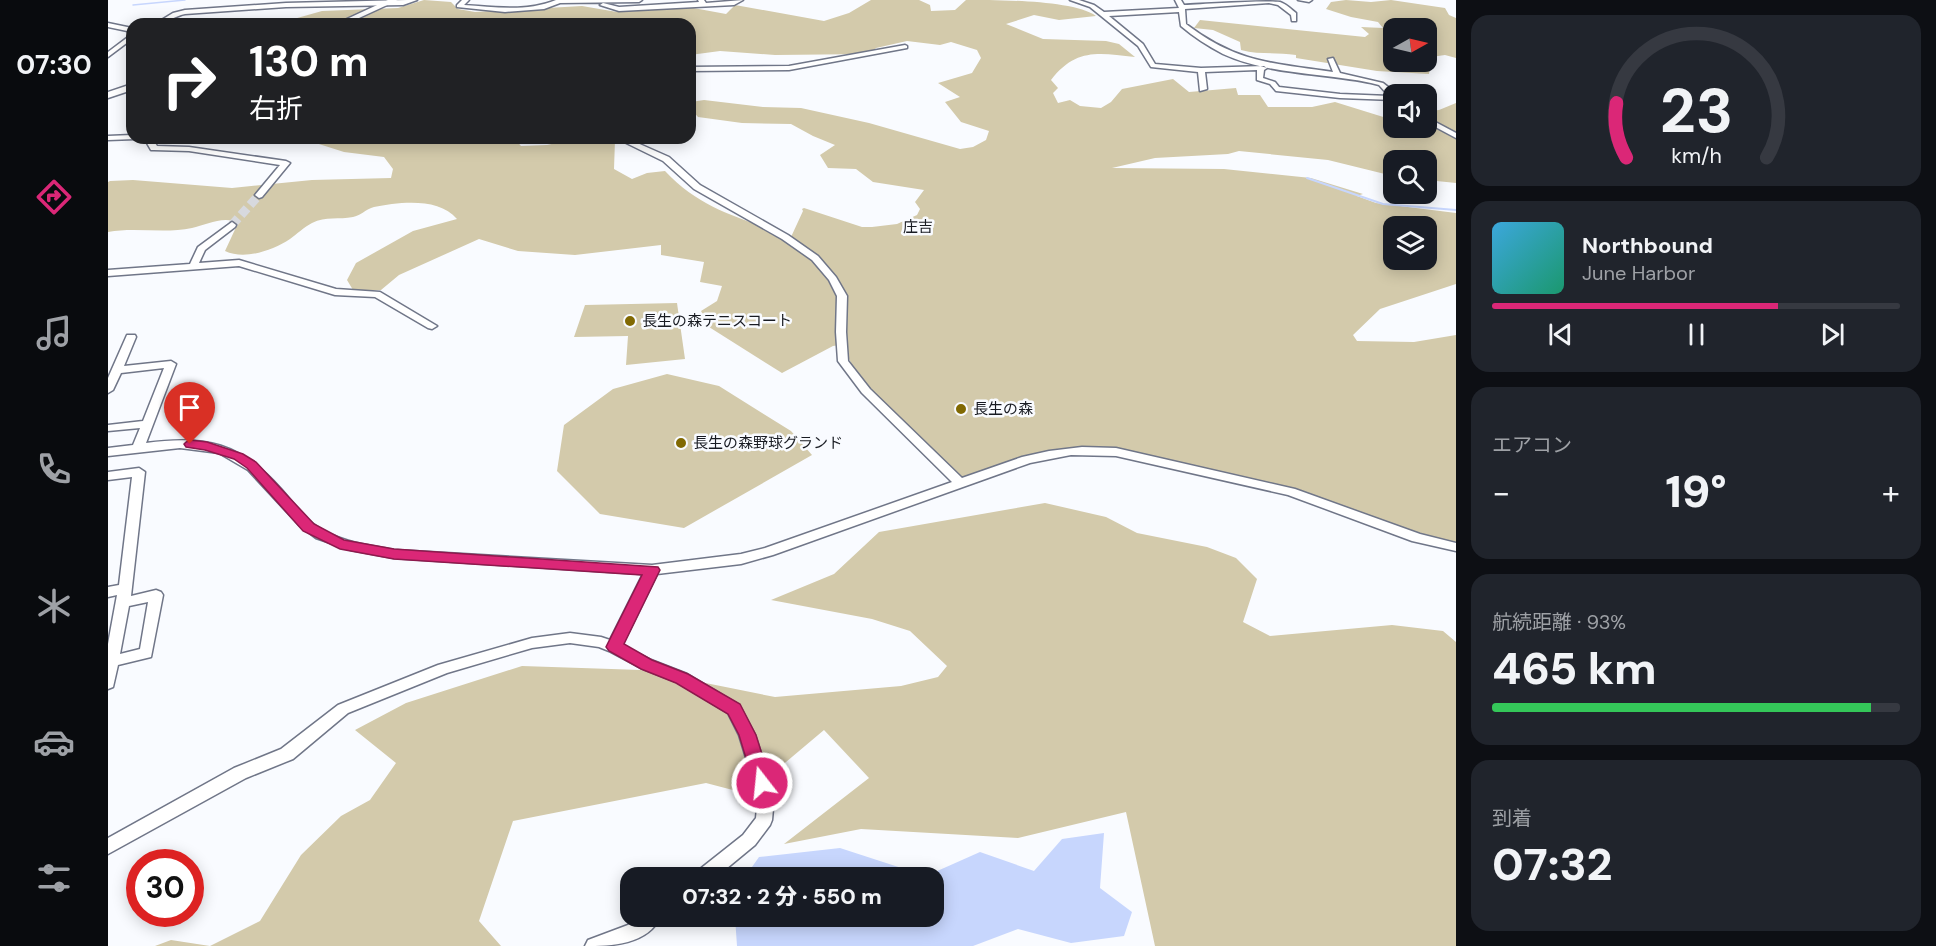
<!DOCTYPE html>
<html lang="ja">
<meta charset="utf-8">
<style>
:root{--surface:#171b24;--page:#20242c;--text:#f1f3f6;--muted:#9ea1a6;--line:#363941;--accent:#db2777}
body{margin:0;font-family:"DM Sans","Noto Sans JP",sans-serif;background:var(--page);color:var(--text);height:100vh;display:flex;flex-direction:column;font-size:22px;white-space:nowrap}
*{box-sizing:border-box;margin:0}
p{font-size:20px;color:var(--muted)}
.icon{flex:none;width:33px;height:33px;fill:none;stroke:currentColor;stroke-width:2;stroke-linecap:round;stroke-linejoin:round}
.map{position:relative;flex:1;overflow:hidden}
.details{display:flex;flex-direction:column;gap:15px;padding:15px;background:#0d0f14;width:480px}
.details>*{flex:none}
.banner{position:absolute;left:18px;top:18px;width:570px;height:126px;border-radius:18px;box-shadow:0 3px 15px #0003;background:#202124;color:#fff;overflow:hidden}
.needle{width:39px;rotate:82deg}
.tools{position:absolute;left:1275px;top:18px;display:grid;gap:12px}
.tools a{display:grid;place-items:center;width:54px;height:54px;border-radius:12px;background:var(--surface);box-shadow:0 3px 15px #0003;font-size:30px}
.speed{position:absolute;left:18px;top:849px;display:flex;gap:12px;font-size:30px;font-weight:700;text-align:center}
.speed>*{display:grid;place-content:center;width:78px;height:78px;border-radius:50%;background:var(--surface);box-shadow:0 3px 15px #0003;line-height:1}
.speed .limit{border:9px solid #d22;background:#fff;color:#111}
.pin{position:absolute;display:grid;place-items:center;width:51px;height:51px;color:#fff;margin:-62px -26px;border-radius:50% 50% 50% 0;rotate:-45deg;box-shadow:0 0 6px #0007}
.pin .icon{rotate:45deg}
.me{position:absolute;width:66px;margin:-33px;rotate:344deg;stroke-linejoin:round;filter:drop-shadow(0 0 4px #0008)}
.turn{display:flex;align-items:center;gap:21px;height:126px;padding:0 24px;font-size:27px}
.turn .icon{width:78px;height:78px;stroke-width:2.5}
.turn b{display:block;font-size:42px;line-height:51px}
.big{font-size:45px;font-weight:800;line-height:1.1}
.details .tile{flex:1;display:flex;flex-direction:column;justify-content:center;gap:9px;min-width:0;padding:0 21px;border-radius:18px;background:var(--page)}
.details .dial{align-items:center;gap:0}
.dial svg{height:156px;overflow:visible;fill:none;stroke:var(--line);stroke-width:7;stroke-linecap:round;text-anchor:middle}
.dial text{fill:var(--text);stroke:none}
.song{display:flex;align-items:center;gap:18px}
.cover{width:72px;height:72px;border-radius:9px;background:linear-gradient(135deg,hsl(200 70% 55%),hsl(160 70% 35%))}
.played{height:6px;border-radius:3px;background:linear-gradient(90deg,var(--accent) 70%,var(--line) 70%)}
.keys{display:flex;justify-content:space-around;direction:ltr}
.heat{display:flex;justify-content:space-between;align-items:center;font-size:33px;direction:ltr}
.charge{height:9px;border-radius:4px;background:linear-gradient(90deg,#34c759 93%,var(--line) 0)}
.trip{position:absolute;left:512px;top:867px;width:324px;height:60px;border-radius:18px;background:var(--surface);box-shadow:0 3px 15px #0003;font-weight:800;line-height:60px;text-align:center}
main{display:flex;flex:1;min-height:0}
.dock{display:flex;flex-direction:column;width:108px;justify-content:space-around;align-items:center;background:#090b0e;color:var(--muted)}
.dock .icon{width:42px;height:42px}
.dock .selected{color:var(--accent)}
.dock b{font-size:27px;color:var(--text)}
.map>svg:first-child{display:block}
.green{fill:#d3caab;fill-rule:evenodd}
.water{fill:#c7d6fd}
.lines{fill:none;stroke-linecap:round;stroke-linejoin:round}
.stream-far1{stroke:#c7d6fd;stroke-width:1.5}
.stream{stroke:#c7d6fd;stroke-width:2}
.minor-tunnel{stroke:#d7d9de;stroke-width:9;stroke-dasharray:9 4.5;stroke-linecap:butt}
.minor-casing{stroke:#707688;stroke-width:3}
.major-casing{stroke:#707688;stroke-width:3}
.minor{fill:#fff;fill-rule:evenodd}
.major{fill:#fff;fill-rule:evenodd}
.route{fill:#db2777;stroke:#8e194d;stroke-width:1.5}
.poi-dot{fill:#816902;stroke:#f9fbff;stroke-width:2}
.labels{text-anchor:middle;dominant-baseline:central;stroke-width:5;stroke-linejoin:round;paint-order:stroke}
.far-quarter-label{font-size:15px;fill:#181b22;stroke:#f9fbff}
.poi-label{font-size:15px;fill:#181b22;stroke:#f9fbff;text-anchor:start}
</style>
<main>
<nav class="dock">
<b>07:30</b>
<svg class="icon selected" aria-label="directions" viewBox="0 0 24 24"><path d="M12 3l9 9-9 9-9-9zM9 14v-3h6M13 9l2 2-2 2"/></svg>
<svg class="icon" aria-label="music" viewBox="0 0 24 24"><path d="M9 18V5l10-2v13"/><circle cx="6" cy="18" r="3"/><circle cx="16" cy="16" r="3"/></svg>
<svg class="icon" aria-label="phone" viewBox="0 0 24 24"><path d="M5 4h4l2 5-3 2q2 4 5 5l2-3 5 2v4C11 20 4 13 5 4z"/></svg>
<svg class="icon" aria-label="climate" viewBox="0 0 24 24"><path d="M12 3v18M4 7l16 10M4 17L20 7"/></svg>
<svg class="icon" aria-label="car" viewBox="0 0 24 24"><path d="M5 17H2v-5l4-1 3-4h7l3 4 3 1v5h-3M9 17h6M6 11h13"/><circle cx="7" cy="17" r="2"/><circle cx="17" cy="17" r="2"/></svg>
<svg class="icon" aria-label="filters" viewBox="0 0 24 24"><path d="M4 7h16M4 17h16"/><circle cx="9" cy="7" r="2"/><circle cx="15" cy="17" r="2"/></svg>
</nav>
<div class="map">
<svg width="1348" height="946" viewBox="0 0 1348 946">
<rect width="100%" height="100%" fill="#f9fbff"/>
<!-- green -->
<path class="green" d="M316 0 343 2 350 9 367 12 474 6 509 12 580 7 618 14 627 5 716 21 741 13 763 0H811L822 5 823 11 847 10 858 0C890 0 966 0 988 16L951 20 926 15 898 24 935 39 998 41 1011 44 1027 57C990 53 968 48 943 80L950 88 945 93 950 103 962 100 972 106 993 108 1003 102 1014 89 1065 79 1081 92 1128 88 1130 95H1152L1160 107H1204L1227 102 1285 120 1286 128H1330L1319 118V111L1331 110 1348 103V183L1319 180 1318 160H1286L1285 176 1220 160 1131 151 1120 154 1047 158 1004 168 1116 169 1203 178 1255 194 1249 196 1268 203 1348 213V284L1272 309 1245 335 1249 341 1306 342 1348 335V543L1305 531 1214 498 1138 477 991 447 948 449 852 478 752 380 741 359 739 344 725 346 674 373 601 327 593 311 609 301 614 286 592 282 596 262 553 255V245L467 255 410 251 371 239 291 275 273 290H245L239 280 248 263 305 231 349 219C331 197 291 202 266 207 258 209 252 216 245 217 231 220 218 216 204 223 196 227 189 234 182 239 164 251 136 260 117 251L130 223C116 215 98 225 84 228 57 234 27 227 0 232V182L2 181 25 180 124 188 204 180 283 178 285 169 276 157 236 152 192 138H406L413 146 439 145 471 138H503L507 140 506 169 524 179 539 173 557 171C596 212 633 217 683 237L695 211 694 209 696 208 754 227H764L789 224 809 215 812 209 807 202 816 190 765 182 748 169 720 168 712 155 727 145 705 136 683 124 634 123 590 117 583 109V102L596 100 655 107 693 108 761 123 852 149 865 147 878 140 881 131 853 122 837 102 852 97 830 83 864 73 873 58 869 50 843 42 832 45 799 41 768 48 762 54 667 55 612 51 582 55V34L587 32 582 24H283C263 20 243 17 223 24H168L214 11 290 8ZM1286 226H1318V260H1286Z
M1238 0 1263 2 1283 0 1337 8 1341 15 1348 18V58L1337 55 1323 57 1321 74 1269 71 1188 58V55C1169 52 1151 55 1133 50L1132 42 1105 30 1086 28 1092 20 1257 37 1261 34 1253 27 1275 28 1270 22 1243 17 1218 9 1223 2ZM1286 28H1318V62H1286Z
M569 303 577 359 518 365 520 336 466 337 477 305Z
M559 374 611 386 683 431 704 455 576 528 492 514 449 471 456 425 505 389Z
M937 503 998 517 1029 533 1099 547 1128 558 1149 579 1135 622 1162 636 1284 625 1335 631 1348 642V946H1047L1018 812 910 838 753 829 676 844 761 778 716 730 640 794 598 783 405 821 371 921 393 946H47L63 940 102 946 152 921 193 855 233 816 262 800 288 763 247 730 298 703 414 666 533 670 667 697 793 686 830 677 839 666 802 631 764 619 663 600 726 574 771 532Z"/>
<!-- water -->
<path class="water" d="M996 833 992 888 1024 912 1016 936 963 943 910 929 865 946H629L627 917 825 916V878L637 877 651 857 732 848 818 876 872 852 926 871 954 839Z"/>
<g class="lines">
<!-- stream-far1 -->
<path class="stream-far1" d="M25 5 77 0"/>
<!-- stream -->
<path class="stream" d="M1199 178 1275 204 1348 210"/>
<!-- minor-tunnel -->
<path class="minor-tunnel" d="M124 225 151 195"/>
<!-- minor casing -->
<g class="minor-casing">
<path id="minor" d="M299 0H309L295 5 178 7 77 14C66 16 58 24 47 24L65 13 77 10 178 3Z
M354 0H361L356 5C387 7 419 12 448 0H534L531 2 452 3 436 9 397 12 349 7V5Z
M590 0H596L598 3 635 0 626 5 511 11 492 5 495 3 511 7 591 2Z
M962 0H971L986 5 996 12 1071 8 1067 0H1073L1076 5C1097 4 1155 0 1172 2 1178 4 1183 9 1188 13V21H1184L1183 15 1170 5 1161 3 1077 9 1078 24C1129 63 1164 63 1225 72L1220 59 1225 58 1232 73 1275 83 1289 94H1286V100L1232 98 1168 91 1162 84 1149 80V70L1097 72 1099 89 1092 91 1090 72 1043 67 1030 46 982 7ZM1071 12 1073 26C1086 37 1100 46 1115 54 1161 75 1216 73 1263 83L1271 85 1281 96 1232 94 1171 87 1167 82 1155 78 1156 70 1159 68 1156 66 1093 68 1047 64 1035 44 1001 16Z
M1190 0H1204L1201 2Z
M0 23 24 28V32L0 27Z
M24 34V39L0 57V52Z
M797 45 799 46V48L681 70 582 71V67L681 66Z
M1318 117 1348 133V138L1318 122Z
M24 135V138L27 139 0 140V136Z
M36 138H44L49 146 81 147 178 161 182 163 154 197 151 198 147 195 172 165 81 151 46 150H43Z
M508 138H518L561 157 592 185 680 235 710 256 728 277 739 296 738 332 740 361 762 389 854 478 914 457 941 451 974 447 1008 448 1187 489 1312 534 1348 543V551L1304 541 1180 495 1008 456 963 455 922 463 665 555 633 564 549 574 514 645 543 660 579 674 631 705 647 735 658 769 666 797 664 820 662 825 647 845 607 878H585L587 873 635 835 648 818 650 797 631 735 620 713 569 682 533 668 501 651 491 647 462 643 424 648 339 673 240 713 185 759 138 778 0 854V838L126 768 173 749 230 705 330 665 424 638 462 633 493 637 502 640 535 574 286 558 243 550 208 538 191 525 140 470 111 453 72 448 0 456V448L25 445 32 428 0 431V425L35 421 56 368 13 373 5 390 0 393V378L19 335H27L28 337 16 366 63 361 68 364 38 443C98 435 132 443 173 489 184 501 194 517 208 526 231 542 259 545 286 550L544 565 633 554 657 548 844 482 754 393 730 361 728 332 729 296 721 280 704 260 674 239 586 189 555 161Z
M124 222 128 225 127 227 97 250 91 263 131 260 228 289 272 292 329 326 324 329 320 328 267 297 227 295 131 266 0 276V270L82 264 90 247Z
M31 468 37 472 23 596 48 590 53 592 55 595 43 657 10 665 5 687 0 689V644L9 595 0 597V587L11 585 24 477 0 480V472ZM40 602 32 649 12 654 21 606Z
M530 916H553C540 945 503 946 477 946L480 940 520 925Z"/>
</g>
<!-- major casing -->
<g class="major-casing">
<path id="major" d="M280 0H290L238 24H228Z
M24 84V90L0 98V92Z"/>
</g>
<!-- minor -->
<use href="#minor" class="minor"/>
<!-- major -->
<use href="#major" class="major"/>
</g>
<!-- route -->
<path class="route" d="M82 440 99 442 135 454 148 462 206 524 236 540 286 549 550 567 552 570 516 644 544 660 580 674 632 704 648 735 663 783 660 788 654 790 647 788 631 735 620 714 568 683 533 669 501 651 498 647 534 575 286 559 232 549 195 531 139 468 126 459 97 450 78 447 76 444 78 442Z"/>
<!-- markers -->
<g class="poi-dot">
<circle cx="522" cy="321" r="6"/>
<circle cx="853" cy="409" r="6"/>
<circle cx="573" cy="443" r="6"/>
</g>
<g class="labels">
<!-- far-quarter labels -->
<g class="far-quarter-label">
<text x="810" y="227">庄吉</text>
</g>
<!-- poi labels -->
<g class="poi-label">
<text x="534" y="321">長生の森テニスコート</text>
<text x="865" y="409">長生の森</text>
<text x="585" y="443">長生の森野球グランド</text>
</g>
</g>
</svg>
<div class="tools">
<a><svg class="needle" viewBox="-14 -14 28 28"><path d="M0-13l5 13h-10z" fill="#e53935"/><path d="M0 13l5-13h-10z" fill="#9ea1a6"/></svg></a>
<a><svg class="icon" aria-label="sound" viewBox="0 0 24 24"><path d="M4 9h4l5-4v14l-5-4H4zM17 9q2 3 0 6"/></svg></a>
<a><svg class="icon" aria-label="search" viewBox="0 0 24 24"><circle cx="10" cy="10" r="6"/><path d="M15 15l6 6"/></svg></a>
<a><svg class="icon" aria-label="layers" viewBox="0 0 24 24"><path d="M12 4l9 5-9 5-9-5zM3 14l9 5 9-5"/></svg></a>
</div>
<div class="speed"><div class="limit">30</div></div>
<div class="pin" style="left:82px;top:444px;background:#d93025"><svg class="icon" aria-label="arrive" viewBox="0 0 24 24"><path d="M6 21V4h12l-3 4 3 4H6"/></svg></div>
<svg class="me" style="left:654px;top:783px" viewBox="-20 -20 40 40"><circle r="17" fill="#db2777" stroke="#fff" stroke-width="3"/><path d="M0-11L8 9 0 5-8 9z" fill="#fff"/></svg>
<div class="trip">07:32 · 2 分 · 550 m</div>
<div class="banner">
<div class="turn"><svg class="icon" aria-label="right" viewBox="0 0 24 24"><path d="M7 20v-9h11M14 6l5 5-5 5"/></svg><div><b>130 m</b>右折</div></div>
</div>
</div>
<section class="details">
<div class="tile dial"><svg viewBox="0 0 100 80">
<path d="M14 69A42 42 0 1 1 86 69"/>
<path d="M14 69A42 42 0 0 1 9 41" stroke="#db2777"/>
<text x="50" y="56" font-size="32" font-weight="700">23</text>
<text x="50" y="72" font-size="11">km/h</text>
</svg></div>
<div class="tile">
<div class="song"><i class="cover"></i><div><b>Northbound</b><p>June Harbor</p></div></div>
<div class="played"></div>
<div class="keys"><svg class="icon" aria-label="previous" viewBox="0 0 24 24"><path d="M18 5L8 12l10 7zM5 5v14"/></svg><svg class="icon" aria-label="pause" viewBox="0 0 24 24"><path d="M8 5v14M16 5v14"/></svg><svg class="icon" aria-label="next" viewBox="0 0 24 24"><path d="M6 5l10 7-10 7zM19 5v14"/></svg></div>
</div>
<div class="tile"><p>エアコン</p>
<div class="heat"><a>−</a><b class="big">19°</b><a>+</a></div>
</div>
<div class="tile"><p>航続距離 · 93%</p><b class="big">465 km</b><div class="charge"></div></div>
<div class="tile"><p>到着</p><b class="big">07:32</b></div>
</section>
</main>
